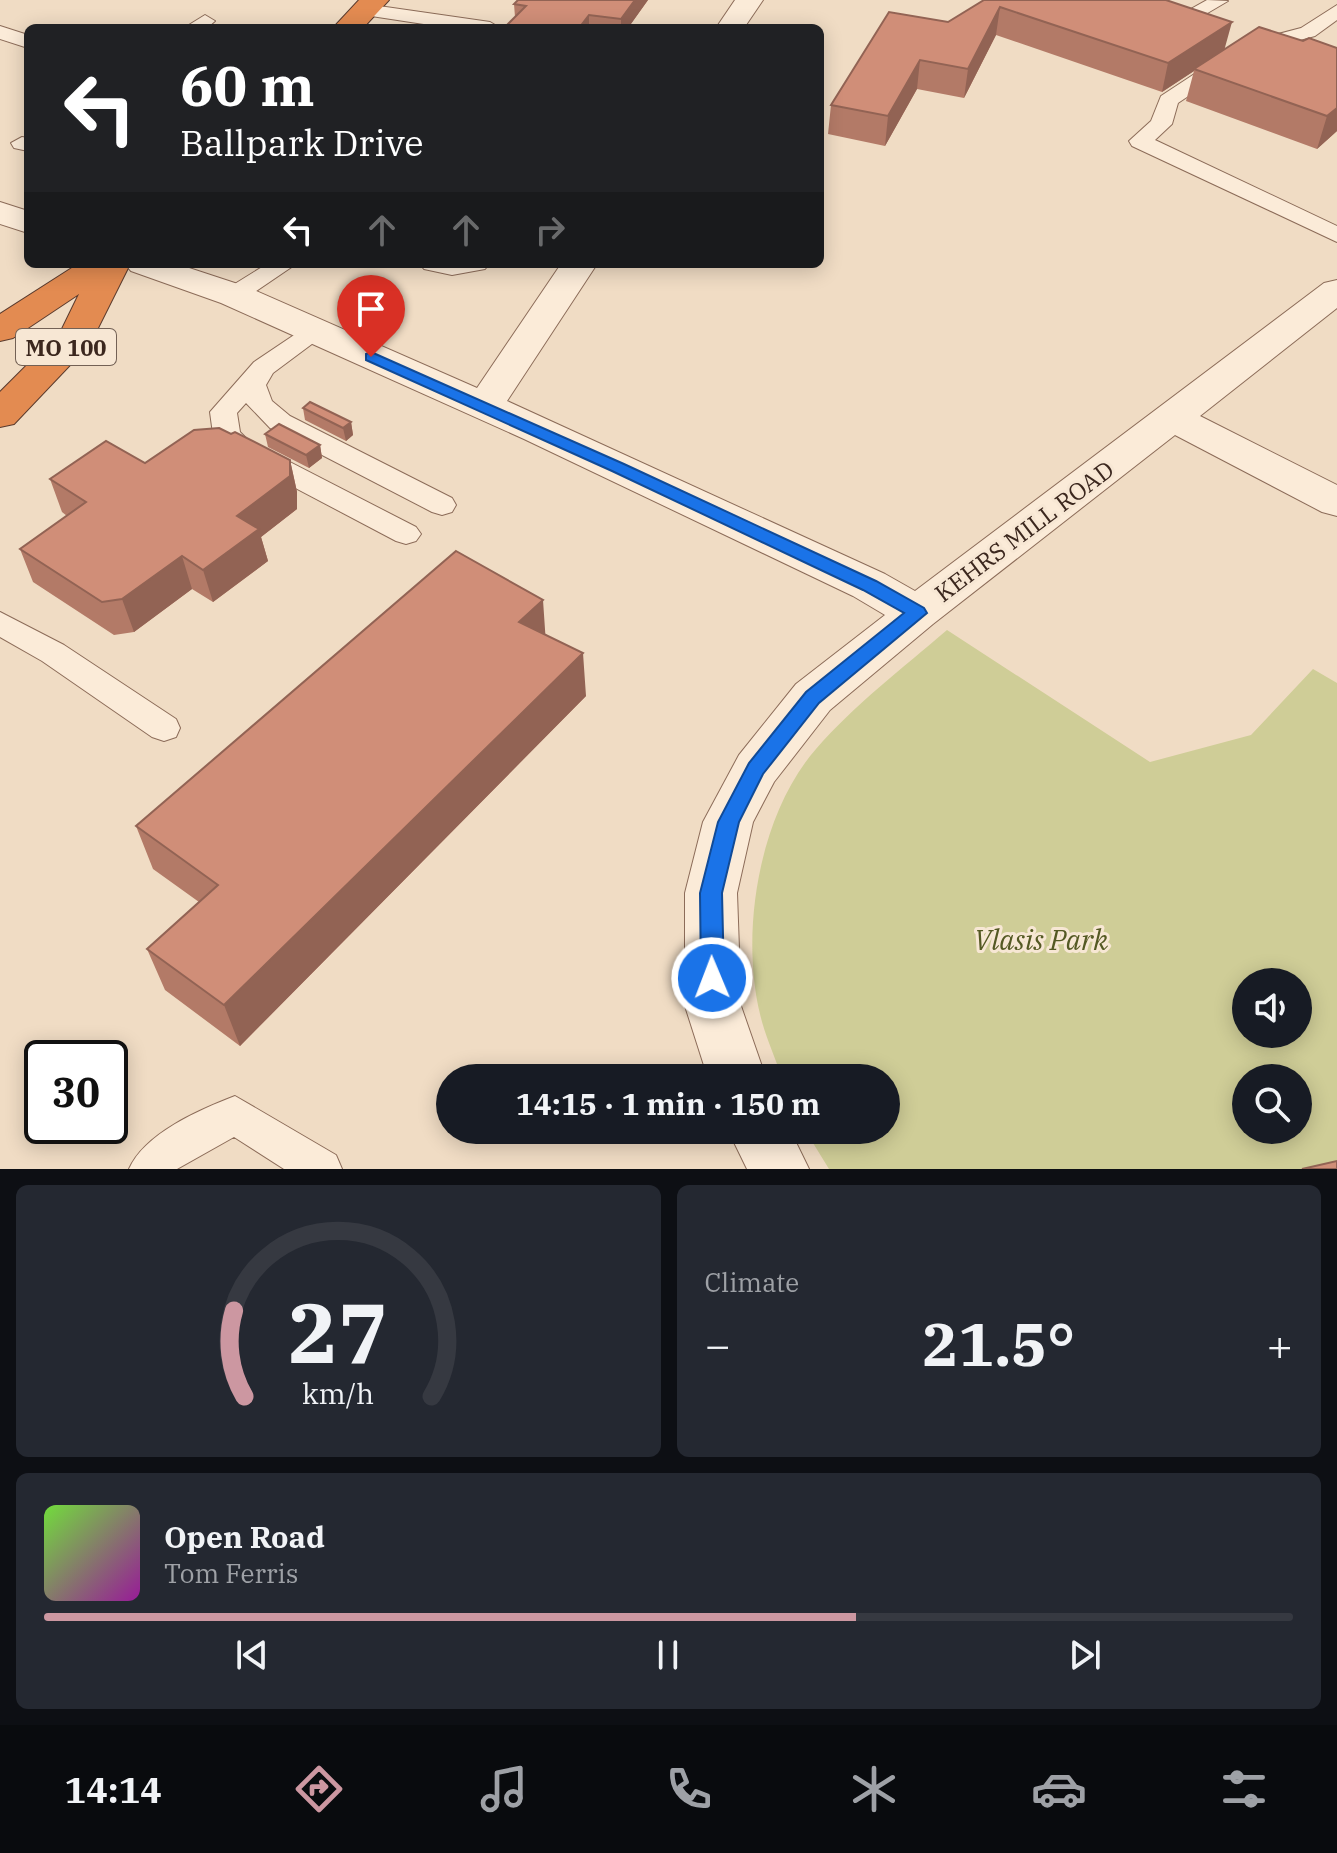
<!DOCTYPE html>
<meta charset="utf-8">
<style>
:root{--surface:#171b24;--page:#242831;--text:#f1f3f6;--muted:#9ea1a6;--line:#363941;--accent:#cc97a1}
body{margin:0;font-family:"IBM Plex Serif",serif;background:var(--page);color:var(--text);height:100vh;display:flex;flex-direction:column;font-size:30px;white-space:nowrap}
*{box-sizing:border-box;margin:0}
p{font-size:26px;color:var(--muted)}
.icon{flex:none;width:44px;height:44px;fill:none;stroke:currentColor;stroke-width:2;stroke-linecap:round;stroke-linejoin:round}
.map{position:relative;height:1169px;overflow:hidden}
.sheet{display:flex;flex-direction:column;gap:16px;padding:16px;background:#0d0f14;flex:1}
.sheet>*{flex:none}
.top-card{position:absolute;left:24px;top:24px;width:800px;height:244px;border-radius:12px;box-shadow:0 4px 20px #0003;background:#202124;color:#fff;overflow:hidden}
.buttons{position:absolute;left:1232px;top:968px;display:grid;gap:16px}
.buttons a{display:grid;place-items:center;width:80px;height:80px;border-radius:50%;background:var(--surface);box-shadow:0 4px 20px #0003;font-size:40px}
.speed{position:absolute;left:24px;top:1040px;display:flex;gap:16px;font-size:40px;font-weight:700;text-align:center}
.speed>*{display:grid;place-content:center;width:104px;height:104px;border-radius:50%;background:var(--surface);box-shadow:0 4px 20px #0003;line-height:1}
.speed .limit{border:4px solid #111;border-radius:12px;background:#fff;color:#111}
.pin{position:absolute;display:grid;place-items:center;width:68px;height:68px;color:#fff;margin:-82px -34px;border-radius:50% 50% 50% 0;rotate:-45deg;box-shadow:0 0 8px #0007}
.pin .icon{rotate:45deg}
.me{position:absolute;width:88px;margin:-44px;rotate:359deg;stroke-linejoin:round;filter:drop-shadow(0 0 6px #0008)}
.turn{display:flex;align-items:center;gap:28px;height:168px;padding:0 24px;font-size:36px}
.turn .icon{width:104px;height:104px;stroke-width:2.5}
.turn b{display:block;font-size:56px;line-height:68px}
.lanes{display:flex;align-items:center;height:76px;padding:0 24px;background:#0003;justify-content:center;gap:40px;direction:ltr}
.lanes .off{opacity:.35}
.big{font-size:60px;font-weight:700;line-height:1.1}
.sheet .card{flex:1;display:flex;flex-direction:column;justify-content:center;gap:12px;min-width:0;padding:0 28px;border-radius:12px;background:var(--page)}
.sheet .dial{align-items:center;gap:0}
.dial svg{height:208px;overflow:visible;fill:none;stroke:var(--line);stroke-width:7;stroke-linecap:round;text-anchor:middle}
.dial text{fill:var(--text);stroke:none}
.song{display:flex;align-items:center;gap:24px}
.cover{width:96px;height:96px;border-radius:12px;background:linear-gradient(135deg,hsl(100 70% 55%),hsl(300 70% 35%))}
.played{height:8px;border-radius:4px;background:linear-gradient(90deg,var(--accent) 65%,var(--line) 65%)}
.keys{display:flex;justify-content:space-around;direction:ltr}
.heat{display:flex;justify-content:space-between;align-items:center;font-size:44px;direction:ltr}
.sheet .tiles{flex:1;display:grid;gap:16px;grid-template-columns:1fr 1fr}
.card:last-child{grid-column:span 2}
.trip{position:absolute;left:436px;top:1064px;width:464px;height:80px;border-radius:40px;background:var(--surface);box-shadow:0 4px 20px #0003;font-weight:700;line-height:80px;text-align:center}
.tabs{display:flex;height:128px;justify-content:space-around;align-items:center;background:#090b0e;color:var(--muted)}
.tabs .icon{width:56px;height:56px}
.tabs .on{color:var(--accent)}
.tabs b{font-size:36px;color:var(--text)}
.map>svg:first-child{display:block}
.green{fill:#cfcd97;fill-rule:evenodd}
.lines{fill:none;stroke-linecap:round;stroke-linejoin:round}
.lane-casing{stroke:#8c6c59;stroke-width:2}
.street-casing{stroke:#8c6c59;stroke-width:2}
.highway-casing{stroke:#5a3b2e;stroke-width:2}
.lane{fill:#fbebd8;fill-rule:evenodd}
.street{fill:#fbebd8;fill-rule:evenodd}
.highway{fill:#e38b51;fill-rule:evenodd}
.wall{fill:#b37a67}
.shaded-wall{fill:#926354}
.building{fill:#d08e78;stroke:#926354;stroke-width:2}
.route{fill:#1a73e8;stroke:#114b97;stroke-width:2}
.labels{text-anchor:middle;dominant-baseline:central;stroke-width:6;stroke-linejoin:round;paint-order:stroke}
.shield{fill:#f7e7d4;stroke:#736155;stroke-width:2}
.shield-label{font-size:22px;font-weight:bold;fill:#3b271e}
.street-label{font-size:24px;fill:#3b271e;stroke:#f7e7d4}
.near-park-label{font-size:28px;font-style:italic;fill:#545923;stroke:#f7e7d4}
</style>
<div class="map">
<svg width="1337" height="1169" viewBox="0 0 1337 1169">
<rect width="100%" height="100%" fill="#f0dcc4"/>
<!-- green -->
<path class="green" d="M947 630 1150 762 1251 735 1313 669 1337 683V1169H829L805 1130H886V1078H782C775 1057 765 1036 760 1014 740 932 759 814 816 749 854 705 903 668 947 630ZM1246 982H1298V1034H1246ZM1246 1078H1298V1130H1246Z"/>
<g class="lines">
<!-- lane casing -->
<g class="lane-casing">
<path id="lane" d="M1112 0H1139L1180 15 1207 0 1228 1 1182 28 1114 4Z
M365 4 490 22 500 28H450L358 14 355 10Z
M1337 5V20L1315 36 1254 52 1178 103 1172 124 1155 140 1337 226V242L1132 146 1129 141 1151 121 1161 96 1240 44 1301 28Z
M205 15 215 21 207 28H184Z
M0 26 28 35V48L0 39Z
M22 137 28 138V151L14 148 11 143Z
M267 264H296L243 300H225L222 295 225 290Z
M420 264H489L485 269 452 275 424 269Z
M315 324 324 327 328 332 273 373 266 385 272 401 290 416 452 498 456 505 452 512 442 515 432 512 270 428 246 403 237 413 240 432 249 441 416 527 421 534 416 541 406 544 396 541 229 453 213 434 210 412 254 362 306 327Z
M0 612 64 645 176 719 180 728 176 737 164 741 152 737 42 661 0 637Z
M235 1096 336 1155 342 1169H284L234 1137 177 1169H129C145 1133 199 1110 235 1096Z"/>
</g>
<!-- street casing -->
<g class="street-casing">
<path id="street" d="M735 0H763L744 28H716Z
M0 202 28 211V233L0 224Z
M125 264H177L247 287 477 388 561 264H597L507 401 885 574 915 591 1324 283 1337 280V308L1200 416 1337 485V516L1322 512 1175 435 933 624 830 710 774 782 753 822 737 893 741 1006 766 1078H708L685 1006V893L703 822 739 755 796 684 885 615 853 596 524 439 221 303 131 271Z
M728 1130H790L809 1169H747Z"/>
</g>
<!-- highway casing -->
<g class="highway-casing">
<path id="highway" d="M359 0H389L363 28H333Z
M78 264H130L90 344 14 424 0 427V392L61 331 79 294 13 338 0 341V314Z"/>
</g>
<!-- lane -->
<use href="#lane" class="lane"/>
<!-- street -->
<use href="#street" class="street"/>
<!-- highway -->
<use href="#highway" class="highway"/>
</g>
<!-- wall -->
<path class="wall" d="M518 0H648L628 28H504L515 17 514 4Z
M984 0 1225 49 1303 41 1337 48V131L1317 149 1186 101 1194 71 1162 92 996 35 964 98 917 89 885 146 828 134 831 105 948 22Z
M303 408 351 422 353 435 346 441 305 420Z
M231 434 290 460 297 492V509L261 537 268 561 213 602 192 589 134 632 114 635 33 582 20 549 67 516 62 512 50 479 145 463Z
M265 434 320 445 322 458 309 468 268 447Z
M546 634 586 696 240 1046 165 990 147 949 199 902 153 869 136 826Z"/>
<!-- shaded-wall -->
<path class="shaded-wall" d="M635 0H648L628 28H621V19Z
M1000 7 996 35 964 98 968 69Z
M589 15V28H579Z
M1232 22 1224 51 1194 69V71L1162 92 1168 63Z
M920 60 917 89 885 146 888 116Z
M1337 108V131L1317 149 1327 116Z
M351 422 353 435 346 441 343 428Z
M320 445 322 458 309 468 306 455Z
M290 460 297 492V509L261 537 268 561 213 602 203 570 237 516Z
M182 556 192 589 134 632 122 599Z
M543 600 546 644 519 622Z
M583 653 586 696 240 1046 224 1005Z"/>
<!-- building -->
<path class="building" d="M518 0H635L621 19 589 15 579 28H504L526 6 514 4Z
M984 0H1166L1232 22 1168 63 1000 7 968 69 920 60 888 116 831 105 889 12 948 22Z
M1259 27 1303 41 1309 38 1337 48V108L1327 116 1194 69Z
M310 402 351 422 343 428 303 408Z
M279 424 320 445 306 455 265 434Z
M219 428 231 434 235 432 290 460V476L237 516 259 529 203 570 182 556 122 599 102 602 20 549 86 502 50 479 106 441 145 463 194 430Z
M456 551 543 600 519 622 583 653 224 1005 147 949 218 885 136 826Z
M1337 1161V1169H1302Z"/>
<!-- route -->
<path class="route" d="M371 352 624 464 876 581 924 608 927 613 819 703 763 774 739 822 722 893 724 978 720 985 712 988 704 985 701 978 700 893 718 822 749 763 806 692 904 613 863 590 612 471 366 360V354Z"/>
<g class="labels">
<!-- shield labels -->
<rect class="shield" x="16" y="329" width="100" height="36" rx="6"/>
<g class="shield-label">
<text x="66" y="347">MO 100</text>
</g>
<!-- street labels -->
<g class="street-label">
<text transform="translate(1024 531) rotate(-37)">KEHRS MILL ROAD</text>
</g>
<!-- near-park labels -->
<g class="near-park-label">
<text x="1041" y="939">Vlasis Park</text>
</g>
</g>
</svg>
<div class="buttons">
<a><svg class="icon" aria-label="sound" viewBox="0 0 24 24"><path d="M4 9h4l5-4v14l-5-4H4zM17 9q2 3 0 6"/></svg></a>
<a><svg class="icon" aria-label="search" viewBox="0 0 24 24"><circle cx="10" cy="10" r="6"/><path d="M15 15l6 6"/></svg></a>
</div>
<div class="speed"><div class="limit">30</div></div>
<div class="pin" style="left:371px;top:357px;background:#d93025"><svg class="icon" aria-label="arrive" viewBox="0 0 24 24"><path d="M6 21V4h12l-3 4 3 4H6"/></svg></div>
<svg class="me" style="left:712px;top:978px" viewBox="-20 -20 40 40"><circle r="17" fill="#1a73e8" stroke="#fff" stroke-width="3"/><path d="M0-11L8 9 0 5-8 9z" fill="#fff"/></svg>
<div class="trip">14:15 · 1 min · 150 m</div>
<div class="top-card">
<div class="turn"><svg class="icon" aria-label="left" viewBox="0 0 24 24"><path d="M17 20v-9H6M10 6l-5 5 5 5"/></svg><div><b>60 m</b>Ballpark Drive</div></div>
<div class="lanes"><svg class="icon" aria-label="left" viewBox="0 0 24 24"><path d="M17 20v-9H6M10 6l-5 5 5 5"/></svg><svg class="icon off" aria-label="ahead" viewBox="0 0 24 24"><path d="M12 20V5M6 11l6-6 6 6"/></svg><svg class="icon off" aria-label="ahead" viewBox="0 0 24 24"><path d="M12 20V5M6 11l6-6 6 6"/></svg><svg class="icon off" aria-label="right" viewBox="0 0 24 24"><path d="M7 20v-9h11M14 6l5 5-5 5"/></svg></div>
</div>
</div>
<section class="sheet">
<div class="tiles">
<div class="card dial"><svg viewBox="0 0 100 80">
<path d="M14 69A42 42 0 1 1 86 69"/>
<path d="M14 69A42 42 0 0 1 10 36" stroke="#cc97a1"/>
<text x="50" y="56" font-size="32" font-weight="700">27</text>
<text x="50" y="72" font-size="11">km/h</text>
</svg></div>
<div class="card"><p>Climate</p>
<div class="heat"><a>−</a><b class="big">21.5°</b><a>+</a></div>
</div>
<div class="card">
<div class="song"><i class="cover"></i><div><b>Open Road</b><p>Tom Ferris</p></div></div>
<div class="played"></div>
<div class="keys"><svg class="icon" aria-label="previous" viewBox="0 0 24 24"><path d="M18 5L8 12l10 7zM5 5v14"/></svg><svg class="icon" aria-label="pause" viewBox="0 0 24 24"><path d="M8 5v14M16 5v14"/></svg><svg class="icon" aria-label="next" viewBox="0 0 24 24"><path d="M6 5l10 7-10 7zM19 5v14"/></svg></div>
</div>
</div>
</section>
<nav class="tabs">
<b>14:14</b>
<svg class="icon on" aria-label="directions" viewBox="0 0 24 24"><path d="M12 3l9 9-9 9-9-9zM9 14v-3h6M13 9l2 2-2 2"/></svg>
<svg class="icon" aria-label="music" viewBox="0 0 24 24"><path d="M9 18V5l10-2v13"/><circle cx="6" cy="18" r="3"/><circle cx="16" cy="16" r="3"/></svg>
<svg class="icon" aria-label="phone" viewBox="0 0 24 24"><path d="M5 4h4l2 5-3 2q2 4 5 5l2-3 5 2v4C11 20 4 13 5 4z"/></svg>
<svg class="icon" aria-label="climate" viewBox="0 0 24 24"><path d="M12 3v18M4 7l16 10M4 17L20 7"/></svg>
<svg class="icon" aria-label="car" viewBox="0 0 24 24"><path d="M5 17H2v-5l4-1 3-4h7l3 4 3 1v5h-3M9 17h6M6 11h13"/><circle cx="7" cy="17" r="2"/><circle cx="17" cy="17" r="2"/></svg>
<svg class="icon" aria-label="filters" viewBox="0 0 24 24"><path d="M4 7h16M4 17h16"/><circle cx="9" cy="7" r="2"/><circle cx="15" cy="17" r="2"/></svg>
</nav>
